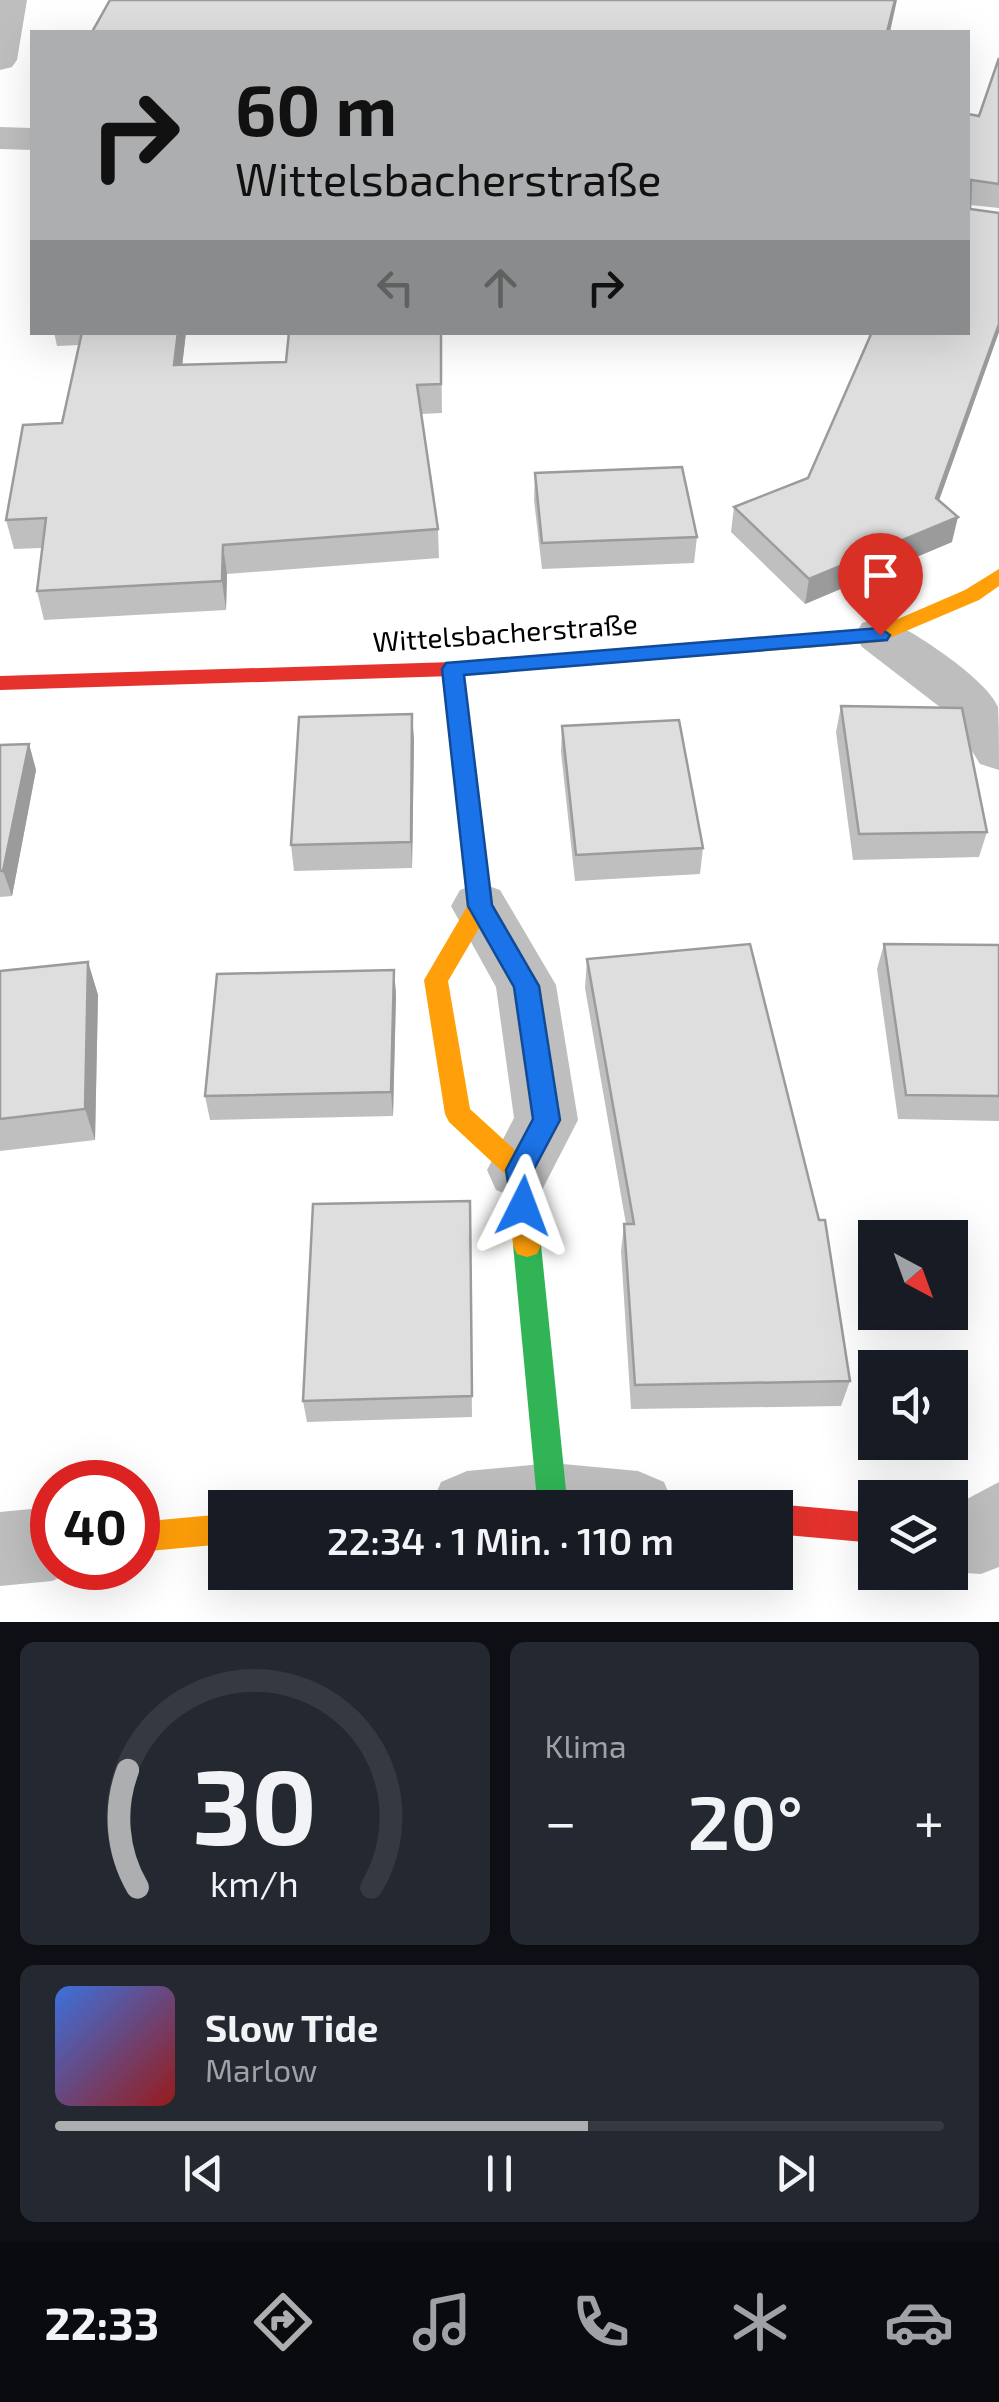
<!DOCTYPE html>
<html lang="de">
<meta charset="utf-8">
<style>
:root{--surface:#171b24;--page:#242831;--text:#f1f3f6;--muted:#9ea1a6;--line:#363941;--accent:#adaeaf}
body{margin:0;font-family:"Exo 2",sans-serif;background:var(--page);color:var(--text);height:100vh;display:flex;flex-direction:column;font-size:38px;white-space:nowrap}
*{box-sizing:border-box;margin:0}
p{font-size:32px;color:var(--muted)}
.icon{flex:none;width:55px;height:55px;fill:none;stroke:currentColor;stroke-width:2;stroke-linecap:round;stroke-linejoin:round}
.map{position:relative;height:1622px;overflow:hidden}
.drawer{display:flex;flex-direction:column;gap:20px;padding:20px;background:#0d0f14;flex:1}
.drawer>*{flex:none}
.hud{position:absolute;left:30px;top:30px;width:940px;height:305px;border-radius:0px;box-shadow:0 10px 40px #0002;background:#adaeaf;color:#111;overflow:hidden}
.needle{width:65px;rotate:139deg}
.fabs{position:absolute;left:858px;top:1220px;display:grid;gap:20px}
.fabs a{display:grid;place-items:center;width:110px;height:110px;border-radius:0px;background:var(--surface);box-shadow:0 10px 40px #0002;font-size:50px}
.speed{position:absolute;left:30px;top:1460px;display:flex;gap:20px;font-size:50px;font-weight:700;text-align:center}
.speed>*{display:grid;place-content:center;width:130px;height:130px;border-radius:50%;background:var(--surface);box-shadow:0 10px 40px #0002;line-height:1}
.speed .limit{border:15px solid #d22;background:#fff;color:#111}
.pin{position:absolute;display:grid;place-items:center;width:85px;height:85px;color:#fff;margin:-102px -42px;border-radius:50% 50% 50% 0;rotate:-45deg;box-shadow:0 0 10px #0007}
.pin .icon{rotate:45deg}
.me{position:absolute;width:110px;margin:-55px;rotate:3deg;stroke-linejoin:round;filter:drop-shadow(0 0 8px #0008)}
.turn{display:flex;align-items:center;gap:35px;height:210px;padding:0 40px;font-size:45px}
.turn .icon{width:130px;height:130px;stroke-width:2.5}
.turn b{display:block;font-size:70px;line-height:85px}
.lanes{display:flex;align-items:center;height:95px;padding:0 40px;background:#0003;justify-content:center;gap:50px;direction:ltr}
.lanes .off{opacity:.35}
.big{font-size:75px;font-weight:600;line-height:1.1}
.drawer .widget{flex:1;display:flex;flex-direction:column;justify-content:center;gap:15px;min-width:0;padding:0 35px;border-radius:15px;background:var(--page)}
.drawer .dial{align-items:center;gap:0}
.dial svg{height:260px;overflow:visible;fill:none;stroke:var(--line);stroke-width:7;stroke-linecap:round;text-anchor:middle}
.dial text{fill:var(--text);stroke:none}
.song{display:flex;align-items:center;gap:30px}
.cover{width:120px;height:120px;border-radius:15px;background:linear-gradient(135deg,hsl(220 70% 55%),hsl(0 70% 35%))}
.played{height:10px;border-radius:5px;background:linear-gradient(90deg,var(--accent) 60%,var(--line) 60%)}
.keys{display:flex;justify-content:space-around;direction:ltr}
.heat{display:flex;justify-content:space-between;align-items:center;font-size:55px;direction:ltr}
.drawer .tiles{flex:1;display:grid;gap:20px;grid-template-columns:1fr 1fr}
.widget:last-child{grid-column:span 2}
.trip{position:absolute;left:208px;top:1490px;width:585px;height:100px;border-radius:0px;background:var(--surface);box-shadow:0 10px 40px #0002;font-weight:600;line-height:100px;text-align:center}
.tab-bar{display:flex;height:160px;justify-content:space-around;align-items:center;background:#090b0e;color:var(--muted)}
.tab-bar .icon{width:70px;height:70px}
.tab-bar .current{color:var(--accent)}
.tab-bar b{font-size:45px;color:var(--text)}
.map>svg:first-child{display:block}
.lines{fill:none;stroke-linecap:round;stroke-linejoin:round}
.street{fill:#bebebe;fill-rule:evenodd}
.fast{fill:#30b455;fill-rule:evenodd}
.slow{fill:#ff9f0a;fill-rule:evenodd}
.jam{fill:#e5322d;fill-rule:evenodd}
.wall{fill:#bfbfbf}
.shaded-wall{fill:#9b9b9b}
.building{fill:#dedede;stroke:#9b9b9b;stroke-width:2.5}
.route{fill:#1a73e8;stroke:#114b97;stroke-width:2.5}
.labels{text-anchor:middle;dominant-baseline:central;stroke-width:10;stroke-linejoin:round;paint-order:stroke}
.street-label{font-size:28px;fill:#000;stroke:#fff}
</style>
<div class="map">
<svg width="999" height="1622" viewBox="0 0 999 1622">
<rect width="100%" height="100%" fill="#fff"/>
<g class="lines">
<!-- street -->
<path class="street" d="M0 0H27L17 60 12 67 0 70Z
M0 127 32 128V150L0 149Z
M880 618C907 625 988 680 998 707 999 723 999 752 999 770L980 764 949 714 862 647 855 635 862 623Z
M480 883 500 890 556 985 578 1120 542 1190 519 1199 496 1190 487 1170 514 1118 496 987 451 906 460 890Z
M552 1463 638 1471 664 1482 675 1508H430L441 1482 467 1471Z
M999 1482V1567L981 1574 950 1572V1498L967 1499Z
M52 1507V1568H80L78 1570 52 1581 0 1586V1512Z"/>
<!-- fast -->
<path class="fast" d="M527 1233 537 1236 541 1245 567 1500 564 1508H540L537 1500 513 1245 517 1236Z"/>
<!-- slow -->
<path class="slow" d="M999 569V586L979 600 880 642 616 663 606 656 616 649 877 628 965 590Z
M453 662 463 669 492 906 448 981 470 1109 528 1162 532 1170 541 1245 537 1254 527 1257 517 1254 513 1245 506 1175 449 1122 445 1114 424 980 468 905 443 669Z
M225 1514V1544L138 1552V1522Z"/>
<!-- jam -->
<path class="jam" d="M616 649 626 656 623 661 453 676 0 690V676L453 662Z
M775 1504 875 1513V1543L775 1534V1508H766Z"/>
</g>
<!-- wall -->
<path class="wall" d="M999 58V208L970 205V209L999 213V332L939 500 952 542 805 604 731 532 734 507 808 478 968 114 979 116Z
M54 332H186L182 365 286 362 441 332 442 413 421 414 438 529 439 558 227 574 226 610 44 620 37 591 42 548 14 549 6 520 62 423 79 345 57 346Z
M535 473 697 537 694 563 542 569 534 500Z
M841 706 987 832 979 857 853 860 836 732Z
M412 714 414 741 412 868 294 871 291 845Z
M562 726 703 848 700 874 575 881 561 752Z
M29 744 36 770 12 896 0 897V745Z
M884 944 999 945V1121L898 1119 877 969Z
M587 959 850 1381 841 1406 631 1409 621 1251 624 1224H626L585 988Z
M88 962 98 995 95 1140 0 1151V971Z
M394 970 396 995 393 1116 210 1120 205 1096Z
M470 1201 472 1417 307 1422 303 1401Z"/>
<!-- shaded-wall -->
<path class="shaded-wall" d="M895 0H897L890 32H887Z
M999 324V332L931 523 936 498Z
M178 332H186L179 394 174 365Z
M958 517 952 542 805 604 809 579Z
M223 545 227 574 226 610 222 581Z
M412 714 414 741 412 868 411 842Z
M29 744 36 770 12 896 3 871Z
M88 962 98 995 95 1140 85 1109Z
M394 970 396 995 393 1116 391 1092Z"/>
<!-- building -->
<path class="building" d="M110 0H895L887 32H92Z
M999 58V184L971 180 970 209 999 213V324L936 498 958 517 809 579 734 507 808 478 872 332H968V114L979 116Z
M82 332H178L174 365 286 362 289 332H441V384L417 385 438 529 223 545 222 581 37 591 46 518 6 520 23 425 62 423Z
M682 467 697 537 542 543 535 473Z
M841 706 962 708 987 832 859 834Z
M412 714 411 842 291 845 299 717Z
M679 720 703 848 576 855 562 726Z
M29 744 3 871H0V745Z
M750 944 819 1220H825L850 1381 635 1385 624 1224H634L587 959Z
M884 944 999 945V1096L906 1095Z
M88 962 85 1109 0 1119V971Z
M394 970 391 1092 205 1096 217 974Z
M470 1201 472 1396 303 1401 313 1204Z"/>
<!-- route -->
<path class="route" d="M880 628 890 635 887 640 464 675 492 905 539 986 560 1120 533 1171 537 1206 533 1215 523 1219 513 1215 506 1170 533 1119 514 987 468 906 442 669 446 663Z"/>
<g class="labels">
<!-- street labels -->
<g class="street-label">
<text transform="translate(505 632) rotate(-4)">Wittelsbacherstraße</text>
</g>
</g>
</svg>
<div class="fabs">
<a><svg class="needle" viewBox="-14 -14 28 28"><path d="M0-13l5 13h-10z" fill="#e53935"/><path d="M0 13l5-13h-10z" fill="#9ea1a6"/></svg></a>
<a><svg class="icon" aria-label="sound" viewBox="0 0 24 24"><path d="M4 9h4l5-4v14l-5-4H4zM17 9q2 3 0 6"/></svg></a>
<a><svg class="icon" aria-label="layers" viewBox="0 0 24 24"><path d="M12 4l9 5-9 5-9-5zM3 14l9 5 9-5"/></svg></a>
</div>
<div class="speed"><div class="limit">40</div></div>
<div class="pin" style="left:880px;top:635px;background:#d93025"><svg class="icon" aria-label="arrive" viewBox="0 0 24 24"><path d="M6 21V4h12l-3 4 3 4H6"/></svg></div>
<svg class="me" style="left:523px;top:1206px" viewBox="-20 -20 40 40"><path d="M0-17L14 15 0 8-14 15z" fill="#1a73e8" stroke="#fff" stroke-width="4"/></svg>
<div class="trip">22:34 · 1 Min. · 110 m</div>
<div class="hud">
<div class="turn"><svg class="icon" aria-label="right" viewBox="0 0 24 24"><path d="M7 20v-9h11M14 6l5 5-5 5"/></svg><div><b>60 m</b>Wittelsbacherstraße</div></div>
<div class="lanes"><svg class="icon off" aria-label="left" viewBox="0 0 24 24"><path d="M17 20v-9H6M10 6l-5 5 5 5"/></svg><svg class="icon off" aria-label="ahead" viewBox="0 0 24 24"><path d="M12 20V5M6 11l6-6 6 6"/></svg><svg class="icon" aria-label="right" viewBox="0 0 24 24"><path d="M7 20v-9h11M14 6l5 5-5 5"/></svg></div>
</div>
</div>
<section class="drawer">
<div class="tiles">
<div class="widget dial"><svg viewBox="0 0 100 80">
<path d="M14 69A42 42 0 1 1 86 69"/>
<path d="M14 69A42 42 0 0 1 11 33" stroke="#adaeaf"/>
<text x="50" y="56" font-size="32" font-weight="700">30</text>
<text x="50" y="72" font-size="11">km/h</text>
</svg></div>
<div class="widget"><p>Klima</p>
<div class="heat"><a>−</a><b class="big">20°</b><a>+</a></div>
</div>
<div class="widget">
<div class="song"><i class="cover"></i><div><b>Slow Tide</b><p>Marlow</p></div></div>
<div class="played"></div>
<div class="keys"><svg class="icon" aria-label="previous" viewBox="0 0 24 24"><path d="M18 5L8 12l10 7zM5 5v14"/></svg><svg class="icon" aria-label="pause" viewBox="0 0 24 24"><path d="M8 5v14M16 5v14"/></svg><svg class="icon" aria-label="next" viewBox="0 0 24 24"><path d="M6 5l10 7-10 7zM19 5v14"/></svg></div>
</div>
</div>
</section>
<nav class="tab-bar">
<b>22:33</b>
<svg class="icon current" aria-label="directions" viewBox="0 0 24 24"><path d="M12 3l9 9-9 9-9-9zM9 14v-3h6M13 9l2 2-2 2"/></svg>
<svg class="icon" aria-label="music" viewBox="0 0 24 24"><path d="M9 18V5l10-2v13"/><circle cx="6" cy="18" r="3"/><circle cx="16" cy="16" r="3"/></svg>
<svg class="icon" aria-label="phone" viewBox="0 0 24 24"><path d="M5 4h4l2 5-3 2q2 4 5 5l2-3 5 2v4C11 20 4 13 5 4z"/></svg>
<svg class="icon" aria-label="climate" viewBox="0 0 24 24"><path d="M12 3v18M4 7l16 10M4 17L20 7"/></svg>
<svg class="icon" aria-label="car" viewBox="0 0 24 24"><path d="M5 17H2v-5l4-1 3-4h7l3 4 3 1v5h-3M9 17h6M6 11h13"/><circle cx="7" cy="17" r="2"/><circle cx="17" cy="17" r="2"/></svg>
</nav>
